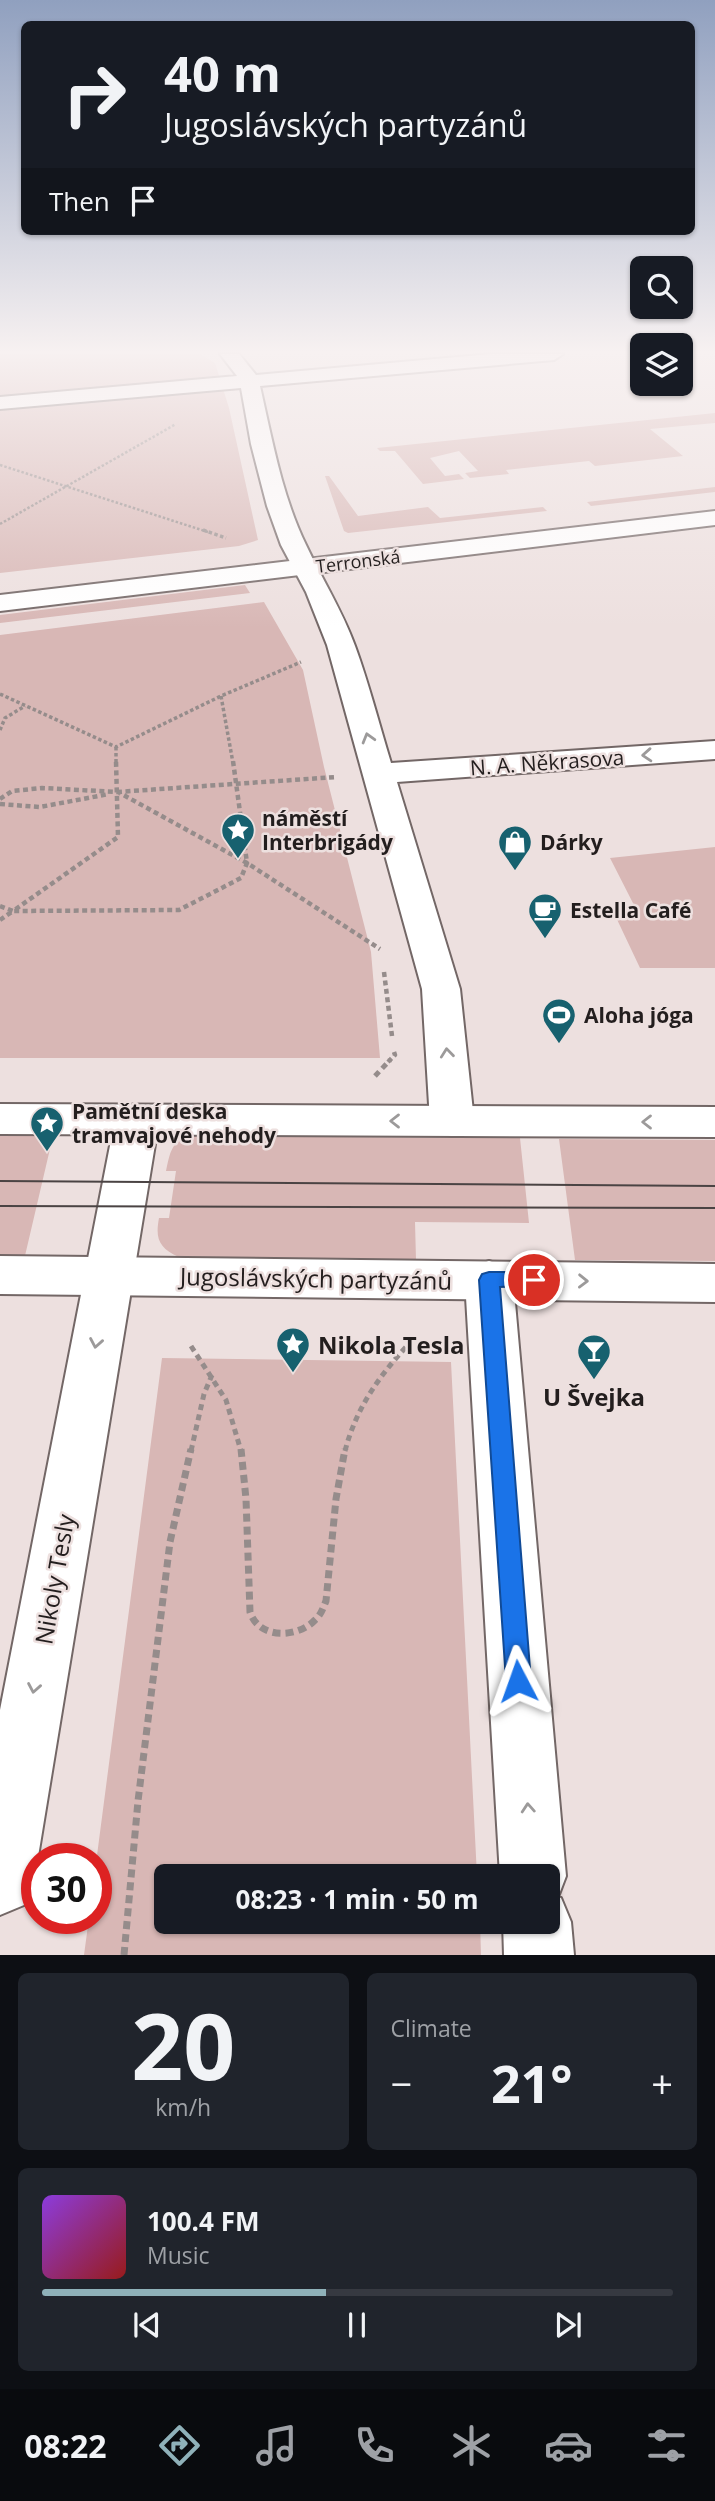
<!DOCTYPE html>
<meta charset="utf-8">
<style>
:root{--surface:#171b24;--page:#20242c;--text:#f1f3f6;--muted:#9ea1a6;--line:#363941;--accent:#8fb1b9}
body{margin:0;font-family:"Open Sans",sans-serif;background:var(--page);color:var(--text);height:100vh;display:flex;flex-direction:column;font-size:26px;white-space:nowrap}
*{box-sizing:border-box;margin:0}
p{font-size:23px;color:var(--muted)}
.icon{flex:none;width:38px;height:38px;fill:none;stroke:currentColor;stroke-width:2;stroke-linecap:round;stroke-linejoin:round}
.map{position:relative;height:1955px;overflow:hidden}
.details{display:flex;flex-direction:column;gap:18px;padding:18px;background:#0d0f14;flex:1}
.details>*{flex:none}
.hud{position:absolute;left:21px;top:21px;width:674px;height:214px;border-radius:10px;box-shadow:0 2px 5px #0004;background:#171b24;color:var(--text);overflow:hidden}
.controls{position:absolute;left:630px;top:256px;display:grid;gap:14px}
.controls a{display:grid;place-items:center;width:63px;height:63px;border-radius:10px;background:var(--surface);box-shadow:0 2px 5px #0004;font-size:35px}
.speed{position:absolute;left:21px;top:1843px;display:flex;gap:14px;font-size:35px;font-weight:700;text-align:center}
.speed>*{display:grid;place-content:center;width:91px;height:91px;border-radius:50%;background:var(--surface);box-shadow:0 2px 5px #0004;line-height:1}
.speed .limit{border:10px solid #d22;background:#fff;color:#111}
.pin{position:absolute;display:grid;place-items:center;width:60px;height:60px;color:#fff;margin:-30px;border:4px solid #fff;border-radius:50%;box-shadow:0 2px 7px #0007}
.me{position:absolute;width:77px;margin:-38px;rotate:356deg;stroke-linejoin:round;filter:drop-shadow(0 0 5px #0008)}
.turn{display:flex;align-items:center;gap:24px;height:147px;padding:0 28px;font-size:32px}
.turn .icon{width:91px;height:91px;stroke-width:2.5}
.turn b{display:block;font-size:49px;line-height:60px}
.then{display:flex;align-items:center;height:66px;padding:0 28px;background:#0003;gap:14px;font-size:26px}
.big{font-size:52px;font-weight:700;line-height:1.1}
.details .tile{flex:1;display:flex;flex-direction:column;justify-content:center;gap:10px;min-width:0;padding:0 24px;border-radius:10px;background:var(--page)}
.details .dial{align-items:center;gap:0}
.dial b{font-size:91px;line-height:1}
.song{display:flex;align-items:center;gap:21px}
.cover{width:84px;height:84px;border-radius:10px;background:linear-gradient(135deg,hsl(270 70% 55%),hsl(0 70% 35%))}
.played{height:7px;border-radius:4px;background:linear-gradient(90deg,var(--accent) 45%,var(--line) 45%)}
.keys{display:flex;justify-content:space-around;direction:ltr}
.heat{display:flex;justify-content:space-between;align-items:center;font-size:38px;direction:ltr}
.details .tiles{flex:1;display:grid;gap:18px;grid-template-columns:1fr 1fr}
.tile:last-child{grid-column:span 2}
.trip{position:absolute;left:154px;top:1864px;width:406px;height:70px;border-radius:10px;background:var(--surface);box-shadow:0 2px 5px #0004;font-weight:700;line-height:70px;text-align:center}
.dock{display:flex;height:112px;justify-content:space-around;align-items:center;background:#090b0e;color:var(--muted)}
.dock .icon{width:49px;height:49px}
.dock .current{color:var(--accent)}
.dock b{font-size:32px;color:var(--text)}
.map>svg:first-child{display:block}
.green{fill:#d8b7b5}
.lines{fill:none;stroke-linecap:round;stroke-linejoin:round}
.street-casing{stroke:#736766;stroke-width:4}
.secondary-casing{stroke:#736766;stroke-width:4}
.path-far4{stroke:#958c8b;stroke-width:2.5;stroke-dasharray:2.5 2;stroke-linecap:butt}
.path-far3{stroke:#958c8b;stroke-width:3.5;stroke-dasharray:3.5 2.5;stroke-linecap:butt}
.path-far2{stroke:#958c8b;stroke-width:4.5;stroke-dasharray:5 3.5;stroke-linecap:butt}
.path-far1{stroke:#958c8b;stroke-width:5;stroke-dasharray:6 4.5;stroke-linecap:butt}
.path{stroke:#958c8b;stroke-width:7;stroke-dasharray:8 5;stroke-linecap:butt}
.street{fill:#fff;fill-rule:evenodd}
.secondary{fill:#fff;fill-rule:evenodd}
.tram{stroke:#4a4343;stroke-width:2}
.oneway{stroke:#9c9a9a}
.route{fill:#1a73e8;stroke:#114b97;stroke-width:2}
.labels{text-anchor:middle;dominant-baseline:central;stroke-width:5;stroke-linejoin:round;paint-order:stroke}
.far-street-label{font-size:18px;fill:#231e1e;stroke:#ede0df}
.street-label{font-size:21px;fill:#231e1e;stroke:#ede0df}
.poi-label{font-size:21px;font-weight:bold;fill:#231e1e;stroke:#ede0df;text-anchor:start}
.near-street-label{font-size:24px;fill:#231e1e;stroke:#ede0df}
.near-poi-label{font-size:24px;font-weight:bold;fill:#231e1e;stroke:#ede0df;text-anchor:start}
</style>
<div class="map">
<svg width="715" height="1955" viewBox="0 0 715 1955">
<rect width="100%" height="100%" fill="#ede0df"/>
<!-- green -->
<path class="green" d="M0 354H200L215 363 229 408 258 540 239 546 0 573Z
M715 413V423L650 429 683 456 595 466 589 461 506 470 509 474 470 478 465 473 478 471 459 451 430 458 445 476 459 474 464 479 423 484 395 451H380L377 448Z
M325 476H329L358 516 428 507 440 518 543 507 547 511 348 533 344 531Z
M715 487V492L591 506 587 502Z
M245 585 250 593 0 623V615Z
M264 602 303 670 324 767 371 952 380 1058H0V635Z
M715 847V968H640L613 911 636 909 610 858Z
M0 1136H53L24 1260H0Z
M190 1136 520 1138 529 1223 415 1222 416 1260 179 1257C159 1248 155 1239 159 1218H169L176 1171H166C170 1153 171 1141 190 1136Z
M559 1139 715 1140V1261L575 1260Z
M162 1358 451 1362 477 1876H166V1922H480L481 1955H84L89 1918H96V1863Z"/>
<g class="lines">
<!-- street casing -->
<g class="street-casing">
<path id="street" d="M220 354H239L256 375 491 354H563L554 360 260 386C272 439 282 496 306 545 322 579 342 610 355 646 369 684 379 724 391 763L715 741V759L397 782 460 989 474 1121 467 1132 452 1136 437 1132 430 1121 422 989 327 645 306 592 281 545 267 506 251 444 241 388 0 409V397L237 376Z
M137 1105 152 1109 159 1120 34 1881 24 1905 0 1915V1710L115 1120 122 1109Z
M489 1261 506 1267 513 1280 566 1876 558 1897 561 1898 571 1922 574 1955H504L503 1922H548V1876H500L465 1280 472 1267Z"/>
</g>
<!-- secondary casing -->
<g class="secondary-casing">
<path id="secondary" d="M715 511V525L0 611V595Z
M0 1104 715 1107V1137L0 1134Z
M0 1256 715 1264V1302L0 1294Z"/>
</g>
<!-- path-far4 -->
<path class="path-far4" d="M0 465 208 532
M0 524 176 424"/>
<!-- path-far3 -->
<path class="path-far3" d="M203 530 226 538
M0 694 116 747 221 696 301 662
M221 696 233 763
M0 730 5 718 25 706
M116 747V763"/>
<!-- path-far2 -->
<path class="path-far2" d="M117 792 336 777
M0 799 12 791 42 788 118 792 247 863 380 949
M0 804 40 807 109 794
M0 906 13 911 118 837 116 761
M0 920 13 911 179 910 241 878 247 863 233 761
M384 972 392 1036
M388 1062 395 1055 394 1052"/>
<!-- path-far1 -->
<path class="path-far1" d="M375 1076 390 1060
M191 1346 226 1400 241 1451
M191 1451 204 1394 212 1375
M345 1451C356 1409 377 1379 406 1347"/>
<!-- path -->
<path class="path" d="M241 1449 246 1499 250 1612C259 1640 298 1638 315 1620 321 1615 323 1608 326 1601L336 1499 345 1449
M124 1955 138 1801 170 1542 191 1449"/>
<!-- street -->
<use href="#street" class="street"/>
<!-- secondary -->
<use href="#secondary" class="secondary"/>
<!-- tram -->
<path class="tram" d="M0 1181 715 1186
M0 1206 715 1208"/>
</g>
<!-- one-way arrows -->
<defs><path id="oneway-chevron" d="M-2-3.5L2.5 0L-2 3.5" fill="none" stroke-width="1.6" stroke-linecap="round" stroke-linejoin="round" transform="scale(1.75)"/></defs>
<g class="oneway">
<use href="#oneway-chevron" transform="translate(368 738) rotate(-106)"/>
<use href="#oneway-chevron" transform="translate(647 755) rotate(176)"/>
<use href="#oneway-chevron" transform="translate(447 1053) rotate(-96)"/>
<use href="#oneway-chevron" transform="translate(395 1121) rotate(-180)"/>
<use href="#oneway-chevron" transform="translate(647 1122) rotate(-180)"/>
<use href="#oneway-chevron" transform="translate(583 1281) rotate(1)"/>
<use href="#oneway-chevron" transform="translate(96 1343) rotate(100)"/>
<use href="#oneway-chevron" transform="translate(34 1688) rotate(100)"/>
<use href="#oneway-chevron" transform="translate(528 1808) rotate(-94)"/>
</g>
<!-- sky -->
<linearGradient id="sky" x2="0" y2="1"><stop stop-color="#90a0bf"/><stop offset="0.56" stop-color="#f7f1f1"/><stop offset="1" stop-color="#f7f1f1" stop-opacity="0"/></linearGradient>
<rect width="715" height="628" fill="url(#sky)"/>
<!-- route -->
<path class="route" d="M489 1272H534L541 1274 544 1280 541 1285 500 1287 531 1681 527 1690 518 1694 509 1690 506 1681 479 1280 482 1274Z"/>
<!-- icons -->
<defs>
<g id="sight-pin" transform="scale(1.75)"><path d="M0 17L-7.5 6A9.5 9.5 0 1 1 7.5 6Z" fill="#17616f" stroke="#ede0df"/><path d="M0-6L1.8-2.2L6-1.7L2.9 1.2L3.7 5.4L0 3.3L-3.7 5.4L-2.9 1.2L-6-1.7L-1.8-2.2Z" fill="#fff"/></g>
<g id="shop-pin" transform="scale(1.75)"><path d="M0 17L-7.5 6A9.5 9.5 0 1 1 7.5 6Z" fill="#17616f" stroke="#ede0df"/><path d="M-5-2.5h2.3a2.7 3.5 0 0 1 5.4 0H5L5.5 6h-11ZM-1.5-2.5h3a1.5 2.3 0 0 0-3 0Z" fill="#fff"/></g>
<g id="cafe-pin" transform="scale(1.75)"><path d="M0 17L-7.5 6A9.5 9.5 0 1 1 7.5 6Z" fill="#17616f" stroke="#ede0df"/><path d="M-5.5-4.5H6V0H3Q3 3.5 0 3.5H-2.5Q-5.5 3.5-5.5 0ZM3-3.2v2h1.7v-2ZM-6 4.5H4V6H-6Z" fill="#fff"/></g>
<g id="stadium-pin" transform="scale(1.75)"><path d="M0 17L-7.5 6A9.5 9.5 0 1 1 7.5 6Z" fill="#17616f" stroke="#ede0df"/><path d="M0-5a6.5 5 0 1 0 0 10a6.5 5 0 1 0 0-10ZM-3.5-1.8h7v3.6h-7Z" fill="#fff"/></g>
<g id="bar-pin" transform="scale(1.75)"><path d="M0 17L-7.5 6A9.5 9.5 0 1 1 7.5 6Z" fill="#17616f" stroke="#ede0df"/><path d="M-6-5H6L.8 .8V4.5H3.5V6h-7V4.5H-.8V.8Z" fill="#fff"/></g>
</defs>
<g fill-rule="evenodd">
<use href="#sight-pin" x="238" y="830"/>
<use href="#shop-pin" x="515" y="842"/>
<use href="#cafe-pin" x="545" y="910"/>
<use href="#stadium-pin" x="559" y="1015"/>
<use href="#sight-pin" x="47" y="1123"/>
<use href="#sight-pin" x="293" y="1344"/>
<use href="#bar-pin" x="594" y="1351"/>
</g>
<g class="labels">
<!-- far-street labels -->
<g class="far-street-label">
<text transform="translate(358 561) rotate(-7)">Terronská</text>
</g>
<!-- street labels -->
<g class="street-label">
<text transform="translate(547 762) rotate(-4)">N. A. Někrasova</text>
</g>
<!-- poi labels -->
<g class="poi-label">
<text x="262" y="818">náměstí<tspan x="262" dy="24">Interbrigády</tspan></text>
<text x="540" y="842">Dárky</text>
<text x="570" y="910">Estella Café</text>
<text x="584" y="1015">Aloha jóga</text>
<text x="72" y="1111">Pamětní deska<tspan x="72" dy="24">tramvajové nehody</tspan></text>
</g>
<!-- near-street labels -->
<g class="near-street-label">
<text transform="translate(316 1278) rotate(1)">Jugoslávských partyzánů</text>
<text transform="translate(54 1579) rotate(-80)">Nikoly Tesly</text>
</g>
<!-- near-poi labels -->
<g class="near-poi-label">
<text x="318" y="1344">Nikola Tesla</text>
<text x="594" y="1396" text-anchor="middle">U Švejka</text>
</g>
</g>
</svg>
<div class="controls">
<a><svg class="icon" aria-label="search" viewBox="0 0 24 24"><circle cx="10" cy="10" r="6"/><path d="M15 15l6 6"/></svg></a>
<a><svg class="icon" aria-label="layers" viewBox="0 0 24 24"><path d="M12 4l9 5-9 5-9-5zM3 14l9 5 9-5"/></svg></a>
</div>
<div class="speed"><div class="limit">30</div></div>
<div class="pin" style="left:534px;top:1280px;background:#d93025"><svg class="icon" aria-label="arrive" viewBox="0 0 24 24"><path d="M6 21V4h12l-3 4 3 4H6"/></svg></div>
<svg class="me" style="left:518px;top:1681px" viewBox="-20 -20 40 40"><path d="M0-17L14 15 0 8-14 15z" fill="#1a73e8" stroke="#fff" stroke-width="4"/></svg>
<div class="trip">08:23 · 1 min · 50 m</div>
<div class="hud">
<div class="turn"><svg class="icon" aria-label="right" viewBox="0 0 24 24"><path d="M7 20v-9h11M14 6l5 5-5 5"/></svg><div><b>40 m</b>Jugoslávských partyzánů</div></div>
<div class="then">Then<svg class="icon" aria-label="arrive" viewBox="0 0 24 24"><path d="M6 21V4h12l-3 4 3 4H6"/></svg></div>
</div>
</div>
<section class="details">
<div class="tiles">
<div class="tile dial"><b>20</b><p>km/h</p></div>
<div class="tile"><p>Climate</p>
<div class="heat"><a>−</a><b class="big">21°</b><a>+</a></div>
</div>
<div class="tile">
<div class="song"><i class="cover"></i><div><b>100.4 FM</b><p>Music</p></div></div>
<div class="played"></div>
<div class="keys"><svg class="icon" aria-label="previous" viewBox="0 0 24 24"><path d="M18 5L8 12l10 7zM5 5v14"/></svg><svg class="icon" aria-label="pause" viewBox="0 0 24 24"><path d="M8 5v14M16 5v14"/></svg><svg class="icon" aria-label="next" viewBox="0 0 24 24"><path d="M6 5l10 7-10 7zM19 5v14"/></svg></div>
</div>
</div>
</section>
<nav class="dock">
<b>08:22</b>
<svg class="icon current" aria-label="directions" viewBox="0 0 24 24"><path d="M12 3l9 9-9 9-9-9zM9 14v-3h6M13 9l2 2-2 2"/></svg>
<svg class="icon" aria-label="music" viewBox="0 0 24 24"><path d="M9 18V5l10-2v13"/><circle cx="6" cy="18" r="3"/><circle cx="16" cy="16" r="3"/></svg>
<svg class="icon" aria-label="phone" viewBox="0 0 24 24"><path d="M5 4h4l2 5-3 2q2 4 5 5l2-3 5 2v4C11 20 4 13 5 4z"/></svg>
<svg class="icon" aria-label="climate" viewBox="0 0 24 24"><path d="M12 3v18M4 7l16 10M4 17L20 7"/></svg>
<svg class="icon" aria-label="car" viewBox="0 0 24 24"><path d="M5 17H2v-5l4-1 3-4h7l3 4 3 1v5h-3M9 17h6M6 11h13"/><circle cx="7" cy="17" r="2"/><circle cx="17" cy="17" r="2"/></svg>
<svg class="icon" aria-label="filters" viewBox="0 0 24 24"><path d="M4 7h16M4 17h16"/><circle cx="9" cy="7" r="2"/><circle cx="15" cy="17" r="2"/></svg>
</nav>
